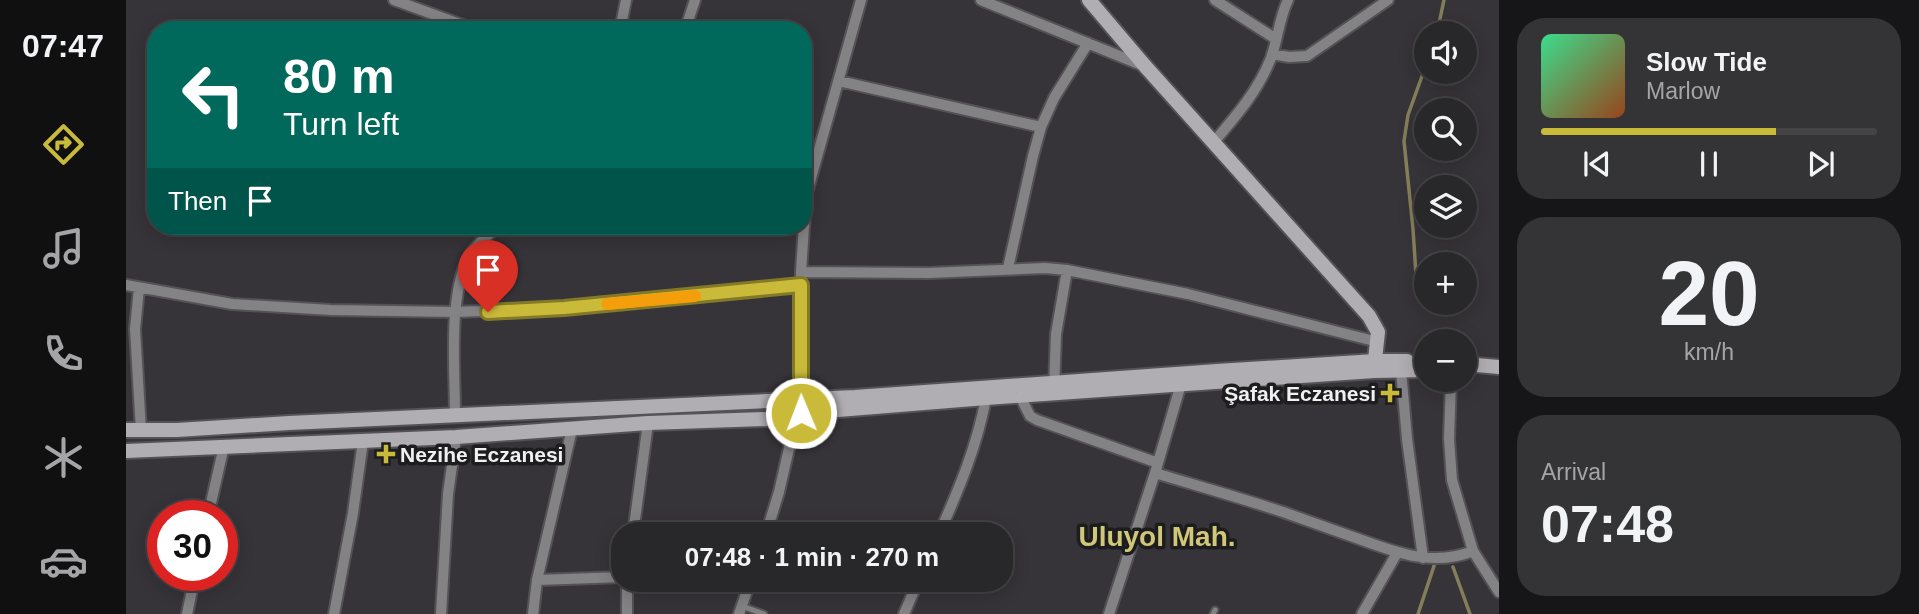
<!DOCTYPE html>
<meta charset="utf-8">
<style>
:root{--surface:#28272a;--page:#343336;--text:#f1f3f6;--muted:#a5a5a8;--line:#444447;--accent:#caba3a}
body{margin:0;font-family:Helvetica,sans-serif;background:var(--page);color:var(--text);height:100vh;display:flex;flex-direction:column;font-size:26px;white-space:nowrap}
*{box-sizing:border-box;margin:0}
p{font-size:23px;color:var(--muted)}
.icon{flex:none;width:38px;height:38px;fill:none;stroke:currentColor;stroke-width:2;stroke-linecap:round;stroke-linejoin:round}
.map{position:relative;flex:1;overflow:hidden}
.panel{display:flex;flex-direction:column;gap:18px;padding:18px;background:#161517;width:420px}
.panel>*{flex:none}
.hud{position:absolute;left:21px;top:21px;width:665px;height:214px;border-radius:28px;box-shadow:0 4px 18px #0003,0 0 0 2px var(--line);background:#00695c;color:#fff;overflow:hidden}
.controls{position:absolute;left:1288px;top:21px;display:grid;gap:14px}
.controls a{display:grid;place-items:center;width:63px;height:63px;border-radius:50%;background:var(--surface);box-shadow:0 4px 18px #0003,0 0 0 2px var(--line);font-size:35px}
.speed{position:absolute;left:21px;top:500px;display:flex;gap:14px;font-size:35px;font-weight:700;text-align:center}
.speed>*{display:grid;place-content:center;width:91px;height:91px;border-radius:50%;background:var(--surface);box-shadow:0 4px 18px #0003,0 0 0 2px var(--line);line-height:1}
.speed .limit{border:10px solid #d22;background:#fff;color:#111}
.pin{position:absolute;display:grid;place-items:center;width:60px;height:60px;color:#fff;margin:-72px -30px;border-radius:50% 50% 50% 0;rotate:-45deg;box-shadow:0 0 7px #0007}
.pin .icon{rotate:45deg}
.me{position:absolute;width:77px;margin:-38px;rotate:359deg;stroke-linejoin:round;filter:drop-shadow(0 0 5px #0008)}
.turn{display:flex;align-items:center;gap:24px;height:147px;padding:0 21px;font-size:32px}
.turn .icon{width:91px;height:91px;stroke-width:2.5}
.turn b{display:block;font-size:49px;line-height:60px}
.then{display:flex;align-items:center;height:66px;padding:0 21px;background:#0003;gap:14px;font-size:26px}
.big{font-size:52px;font-weight:600;line-height:1.1}
.panel .card{flex:1;display:flex;flex-direction:column;justify-content:center;gap:10px;min-width:0;padding:0 24px;border-radius:28px;background:var(--page)}
.panel .dial{align-items:center;gap:0}
.dial b{font-size:91px;line-height:1}
.song{display:flex;align-items:center;gap:21px}
.cover{width:84px;height:84px;border-radius:10px;background:linear-gradient(135deg,hsl(150 70% 55%),hsl(20 70% 35%))}
.played{height:7px;border-radius:4px;background:linear-gradient(90deg,var(--accent) 70%,var(--line) 70%)}
.keys{display:flex;justify-content:space-around;direction:ltr}
.trip{position:absolute;left:485px;top:522px;width:402px;height:70px;border-radius:28px;background:var(--surface);box-shadow:0 4px 18px #0003,0 0 0 2px var(--line);font-weight:600;line-height:70px;text-align:center}
main{display:flex;flex:1;min-height:0}
.tab-bar{display:flex;flex-direction:column;width:126px;justify-content:space-around;align-items:center;background:#101011;color:var(--muted)}
.tab-bar .icon{width:49px;height:49px}
.tab-bar .selected{color:var(--accent)}
.tab-bar b{font-size:32px;color:var(--text)}
.map>svg:first-child{display:block}
.lines{fill:none;stroke-linecap:round;stroke-linejoin:round}
.stream{stroke:#847f5a;stroke-width:3.5}
.lane-casing{stroke:#545256;stroke-width:9}
.street-casing{stroke:#545256;stroke-width:14}
.secondary-casing{stroke:#545256;stroke-width:18}
.lane{stroke:#838385;stroke-width:5}
.street{stroke:#838385;stroke-width:10}
.secondary{stroke:#b0aeb2;stroke-width:14}
.route-casing{stroke:#837926;stroke-width:18}
.route{stroke:#caba3a;stroke-width:12}
.slow{stroke:#f59e0b;stroke-width:12}
.poi-dot{fill:#caba3a;stroke:#1d1c1e;stroke-width:2.5}
.labels{text-anchor:middle;dominant-baseline:central;stroke-width:7;stroke-linejoin:round;paint-order:stroke}
.poi-label{font-size:21px;font-weight:bold;fill:#f0eff2;stroke:#1d1c1e;text-anchor:end}
.district-label{font-size:28px;font-weight:bold;fill:#d0c779;stroke:#1d1c1e}
</style>
<main>
<nav class="tab-bar">
<b>07:47</b>
<svg class="icon selected" aria-label="directions" viewBox="0 0 24 24"><path d="M12 3l9 9-9 9-9-9zM9 14v-3h6M13 9l2 2-2 2"/></svg>
<svg class="icon" aria-label="music" viewBox="0 0 24 24"><path d="M9 18V5l10-2v13"/><circle cx="6" cy="18" r="3"/><circle cx="16" cy="16" r="3"/></svg>
<svg class="icon" aria-label="phone" viewBox="0 0 24 24"><path d="M5 4h4l2 5-3 2q2 4 5 5l2-3 5 2v4C11 20 4 13 5 4z"/></svg>
<svg class="icon" aria-label="climate" viewBox="0 0 24 24"><path d="M12 3v18M4 7l16 10M4 17L20 7"/></svg>
<svg class="icon" aria-label="car" viewBox="0 0 24 24"><path d="M5 17H2v-5l4-1 3-4h7l3 4 3 1v5h-3M9 17h6M6 11h13"/><circle cx="7" cy="17" r="2"/><circle cx="17" cy="17" r="2"/></svg>
</nav>
<div class="map">
<svg width="1373" height="614" viewBox="0 0 1373 614">
<rect width="100%" height="100%" fill="#363438"/>
<g class="lines">
<!-- stream -->
<path class="stream" d="M1311 33 1318 0
M1291 290 1287 229 1278 141 1282 115 1300 65
M1327 567 1344 614
M1292 614 1308 566"/>
<!-- lane casing -->
<g class="lane-casing">
<path id="lane" d="M616 606 638 614
M1087 614 1089 610"/>
</g>
<!-- street casing -->
<g class="street-casing">
<path id="street" d="M268 0 350 30
M855 0 1018 66
M1089 0 1150 39
M494 30 500 0
M559 30 569 0
M1146 54 1163 57 1181 56 1262 0
M713 81 915 127
M1087 143C1110 116 1132 91 1145 58 1152 39 1153 18 1162 0
M882 268 907 156 915 127 928 98 962 43
M675 272 802 273 919 268 941 270 1062 294 1252 342
M0 285 106 304 205 310 329 312 438 308 675 285
M13 288 9 329 15 431
M1275 370 1281 439 1297 558
M1325 380 1323 439 1326 480 1347 551 1373 592
M928 389 930 334 941 270
M894 396 904 416 911 420 1032 463
M675 406V272L680 196 735 0
M329 415C329 370 322 299 342 258 348 246 362 236 371 226
M1029 473C1072 486 1115 498 1157 512 1183 521 1208 530 1233 539 1271 553 1308 567 1347 551
M82 516 98 446
M507 534 522 423
M640 534 653 492 670 418
M813 534C833 489 851 446 860 398
M411 580 497 577
M61 614 69 576
M208 614 227 513 237 441
M315 614 322 494 330 437
M407 614 411 580 446 429
M501 614V579
M613 614 625 579
M778 614 793 579
M983 614 1029 473 1055 384
M1236 614 1271 553"/>
</g>
<!-- secondary casing -->
<g class="secondary-casing">
<path id="secondary" d="M963 0 1019 66 1243 316 1252 332 1248 369
M1339 364 1373 367
M0 430H51L163 423 729 397 1091 371 1249 361H1281
M0 451 330 437 522 423 670 418 675 413 860 398 1248 371 1300 370"/>
</g>
<!-- lane -->
<use href="#lane" class="lane"/>
<!-- street -->
<use href="#street" class="street"/>
<!-- secondary -->
<use href="#secondary" class="secondary"/>
</g>
<g class="lines">
<!-- route casing -->
<g class="route-casing">
<path id="route" d="M362 312 438 308 675 285V413"/>
</g>
<!-- route -->
<use href="#route" class="route"/>
<!-- slow -->
<path class="slow" d="M481 304 569 296"/>
</g>
<!-- markers -->
<g class="poi-dot">
<path d="M1260.5 382.5h7v7h7v7h-7v7h-7v-7h-7v-7h7z"/>
<path d="M256.5 443.5h7v7h7v7h-7v7h-7v-7h-7v-7h7z"/>
</g>
<g class="labels">
<!-- poi labels -->
<g class="poi-label">
<text x="1250" y="393">Şafak Eczanesi</text>
<text x="274" y="454" text-anchor="start">Nezihe Eczanesi</text>
</g>
<!-- district labels -->
<g class="district-label">
<text x="1031" y="536">Uluyol Mah.</text>
</g>
</g>
</svg>
<div class="controls">
<a><svg class="icon" aria-label="sound" viewBox="0 0 24 24"><path d="M4 9h4l5-4v14l-5-4H4zM17 9q2 3 0 6"/></svg></a>
<a><svg class="icon" aria-label="search" viewBox="0 0 24 24"><circle cx="10" cy="10" r="6"/><path d="M15 15l6 6"/></svg></a>
<a><svg class="icon" aria-label="layers" viewBox="0 0 24 24"><path d="M12 4l9 5-9 5-9-5zM3 14l9 5 9-5"/></svg></a>
<a>+</a>
<a>−</a>
</div>
<div class="speed"><div class="limit">30</div></div>
<div class="pin" style="left:362px;top:312px;background:#d93025"><svg class="icon" aria-label="arrive" viewBox="0 0 24 24"><path d="M6 21V4h12l-3 4 3 4H6"/></svg></div>
<svg class="me" style="left:675px;top:413px" viewBox="-20 -20 40 40"><circle r="17" fill="#caba3a" stroke="#fff" stroke-width="3"/><path d="M0-11L8 9 0 5-8 9z" fill="#fff"/></svg>
<div class="trip">07:48 · 1 min · 270 m</div>
<div class="hud">
<div class="turn"><svg class="icon" aria-label="left" viewBox="0 0 24 24"><path d="M17 20v-9H6M10 6l-5 5 5 5"/></svg><div><b>80 m</b>Turn left</div></div>
<div class="then">Then<svg class="icon" aria-label="arrive" viewBox="0 0 24 24"><path d="M6 21V4h12l-3 4 3 4H6"/></svg></div>
</div>
</div>
<section class="panel">
<div class="card">
<div class="song"><i class="cover"></i><div><b>Slow Tide</b><p>Marlow</p></div></div>
<div class="played"></div>
<div class="keys"><svg class="icon" aria-label="previous" viewBox="0 0 24 24"><path d="M18 5L8 12l10 7zM5 5v14"/></svg><svg class="icon" aria-label="pause" viewBox="0 0 24 24"><path d="M8 5v14M16 5v14"/></svg><svg class="icon" aria-label="next" viewBox="0 0 24 24"><path d="M6 5l10 7-10 7zM19 5v14"/></svg></div>
</div>
<div class="card dial"><b>20</b><p>km/h</p></div>
<div class="card"><p>Arrival</p><b class="big">07:48</b></div>
</section>
</main>
